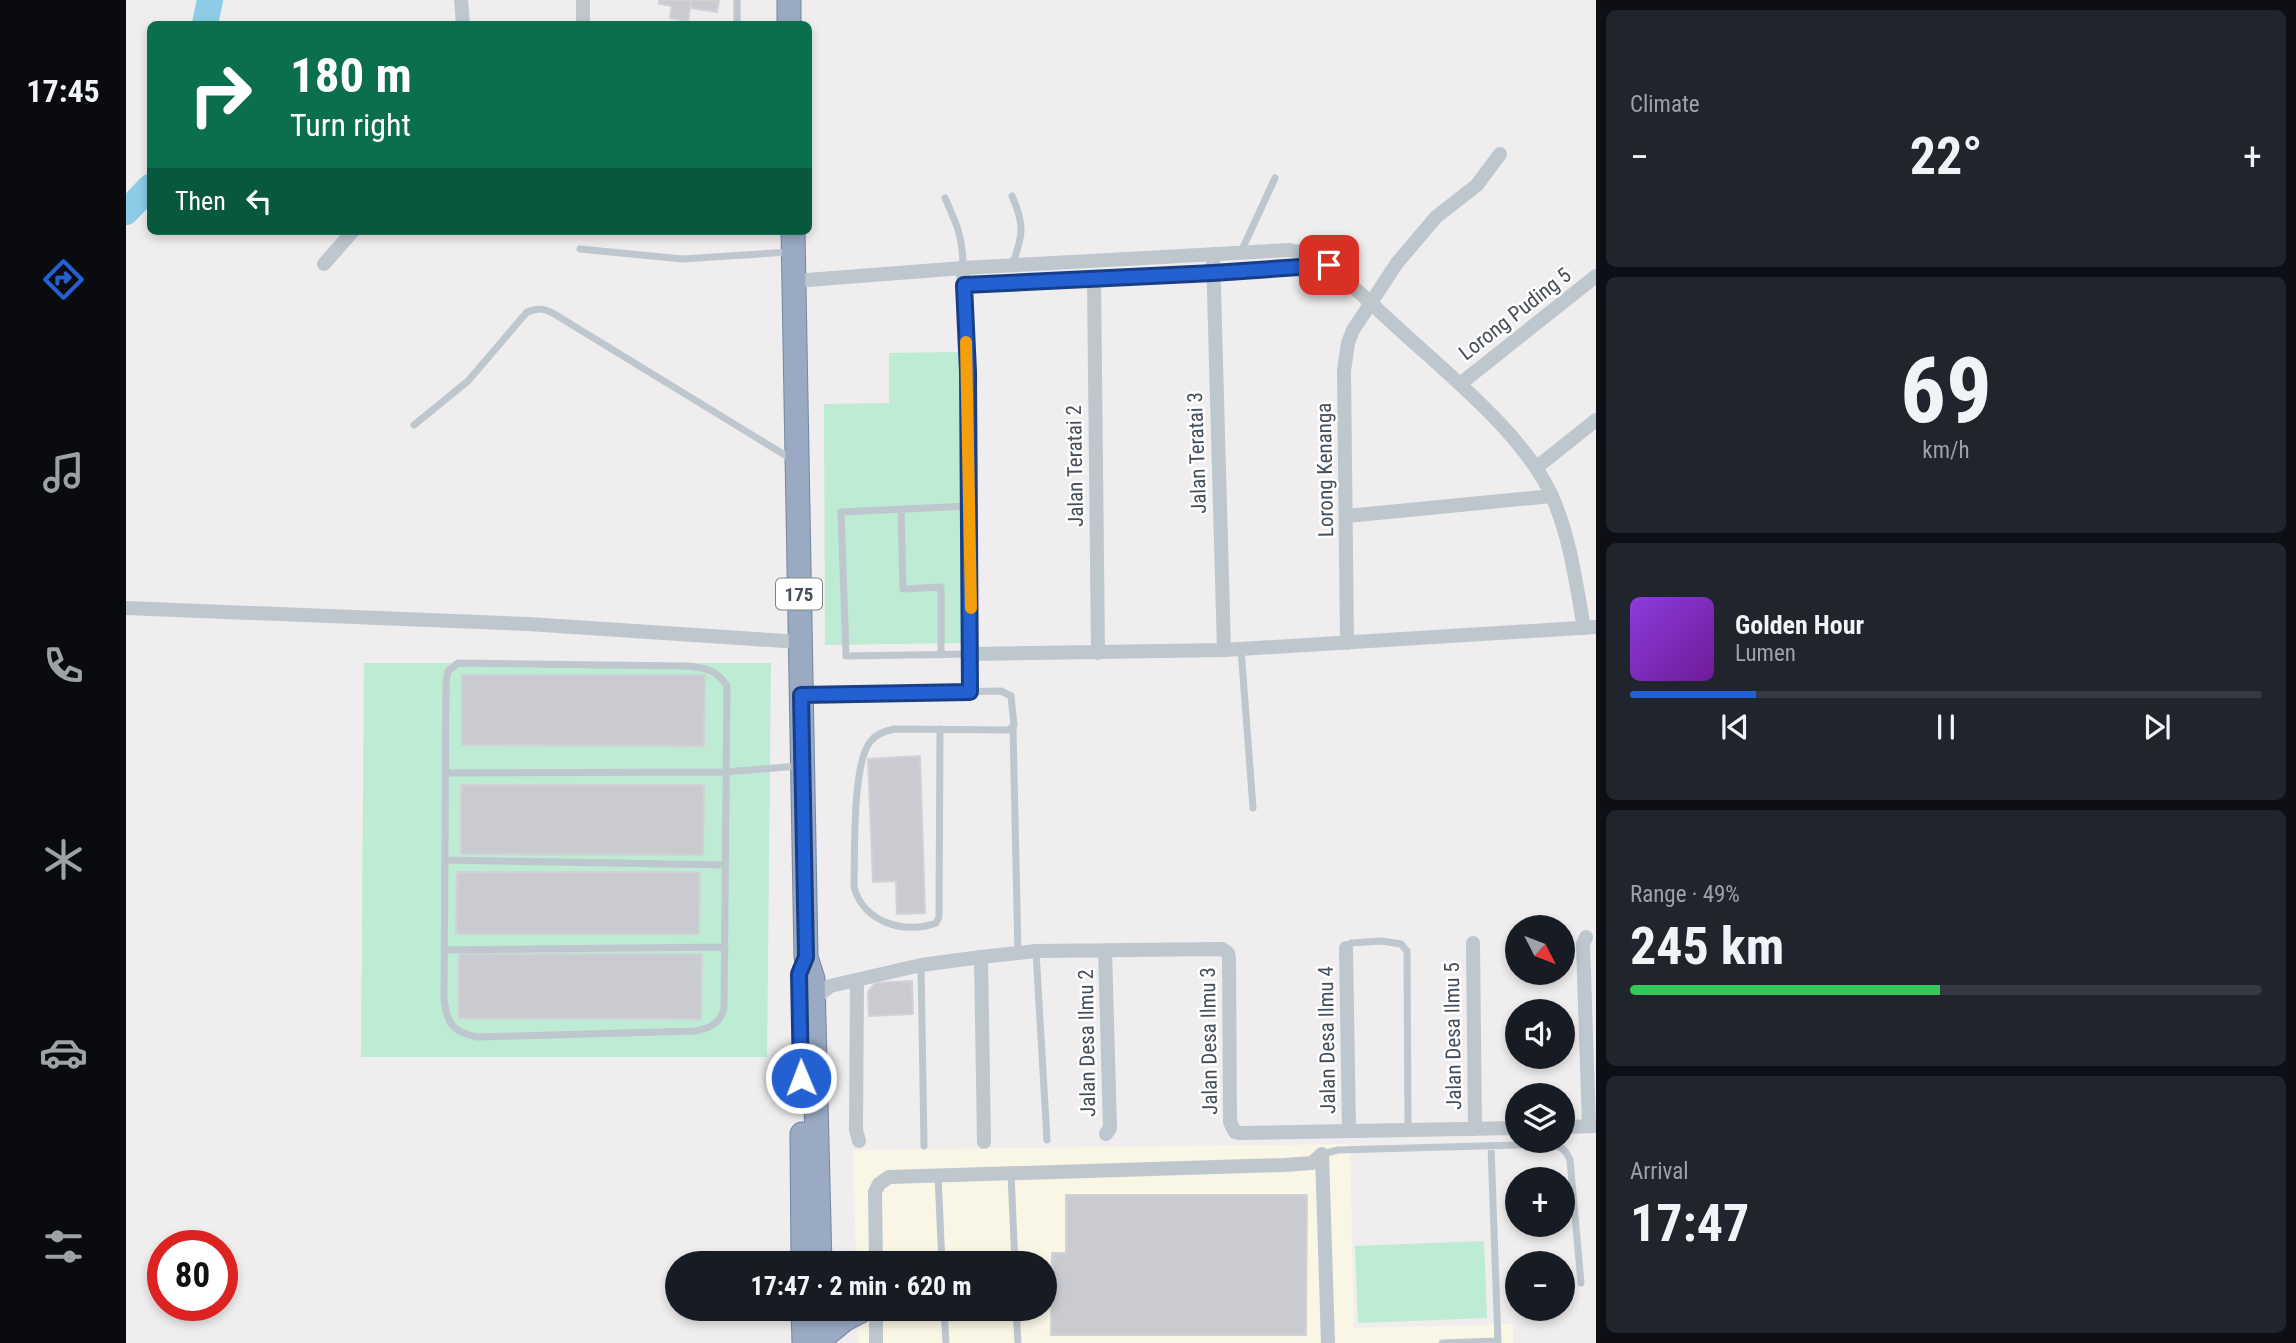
<!DOCTYPE html>
<meta charset="utf-8">
<style>
:root{--surface:#171b24;--page:#20242c;--text:#f1f3f6;--muted:#9ea1a6;--line:#363941;--accent:#2361d3}
body{margin:0;font-family:"Roboto Condensed",sans-serif;background:var(--page);color:var(--text);height:100vh;display:flex;flex-direction:column;font-size:26px;white-space:nowrap}
*{box-sizing:border-box;margin:0}
p{font-size:23px;color:var(--muted)}
.icon{flex:none;width:38px;height:38px;fill:none;stroke:currentColor;stroke-width:2;stroke-linecap:round;stroke-linejoin:round}
.map{position:relative;flex:1;overflow:hidden}
.sheet{display:flex;flex-direction:column;gap:10px;padding:10px;background:#0d0f14;width:700px}
.sheet>*{flex:none}
.banner{position:absolute;left:21px;top:21px;width:665px;height:214px;border-radius:10px;box-shadow:0 4px 10px #0003;background:#0b6e4f;color:#fff;overflow:hidden}
.needle{width:46px;rotate:132deg}
.tools{position:absolute;left:1379px;top:915px;display:grid;gap:14px}
.tools a{display:grid;place-items:center;width:70px;height:70px;border-radius:50%;background:var(--surface);box-shadow:0 4px 10px #0003;font-size:35px}
.speed{position:absolute;left:21px;top:1230px;display:flex;gap:14px;font-size:35px;font-weight:700;text-align:center}
.speed>*{display:grid;place-content:center;width:91px;height:91px;border-radius:50%;background:var(--surface);box-shadow:0 4px 10px #0003;line-height:1}
.speed .limit{border:10px solid #d22;background:#fff;color:#111}
.pin{position:absolute;display:grid;place-items:center;width:60px;height:60px;color:#fff;margin:-30px;border-radius:14px;box-shadow:0 4px 10px #0006}
.me{position:absolute;width:77px;margin:-38px;rotate:359deg;stroke-linejoin:round;filter:drop-shadow(0 0 5px #0008)}
.turn{display:flex;align-items:center;gap:24px;height:147px;padding:0 28px;font-size:32px}
.turn .icon{width:91px;height:91px;stroke-width:2.5}
.turn b{display:block;font-size:49px;line-height:60px}
.then{display:flex;align-items:center;height:66px;padding:0 28px;background:#0003;gap:14px;font-size:26px}
.big{font-size:52px;font-weight:700;line-height:1.1}
.sheet .card{flex:1;display:flex;flex-direction:column;justify-content:center;gap:10px;min-width:0;padding:0 24px;border-radius:10px;background:var(--page)}
.sheet .dial{align-items:center;gap:0}
.dial b{font-size:91px;line-height:1}
.song{display:flex;align-items:center;gap:21px}
.cover{width:84px;height:84px;border-radius:10px;background:linear-gradient(135deg,hsl(270 70% 55%),hsl(280 70% 35%))}
.played{height:7px;border-radius:4px;background:linear-gradient(90deg,var(--accent) 20%,var(--line) 20%)}
.keys{display:flex;justify-content:space-around;direction:ltr}
.heat{display:flex;justify-content:space-between;align-items:center;font-size:38px;direction:ltr}
.charge{height:10px;border-radius:5px;background:linear-gradient(90deg,#34c759 49%,var(--line) 0)}
.trip{position:absolute;left:539px;top:1251px;width:392px;height:70px;border-radius:35px;background:var(--surface);box-shadow:0 4px 10px #0003;font-weight:700;line-height:70px;text-align:center}
main{display:flex;flex:1;min-height:0}
.menu{display:flex;flex-direction:column;width:126px;justify-content:space-around;align-items:center;background:#090b0e;color:var(--muted)}
.menu .icon{width:49px;height:49px}
.menu .on{color:var(--accent)}
.menu b{font-size:32px;color:var(--text)}
.map>svg:first-child{display:block}
.commercial{fill:#faf6e6}
.green{fill:#bdebd3}
.lines{fill:none;stroke-linecap:round;stroke-linejoin:round}
.river{stroke:#8ccce6;stroke-width:26}
.building{fill:#cacbd1;stroke:#d1d2d8;stroke-width:2}
.trunk-casing{stroke:#7286a5;stroke-width:25}
.service{stroke:#bec6ce;stroke-width:7}
.minor{stroke:#bec6ce;stroke-width:14}
.trunk{stroke:#9aaac2;stroke-width:23}
.route-casing{stroke:#173f89;stroke-width:18}
.route{stroke:#2361d3;stroke-width:12}
.slow{stroke:#f59e0b;stroke-width:12}
.labels{text-anchor:middle;dominant-baseline:central;stroke-width:5;stroke-linejoin:round;paint-order:stroke}
.shield{fill:#fff;stroke:#7e838b;stroke-width:2}
.shield-label{font-size:19px;font-weight:bold;fill:#464e59}
.street-label{font-size:21px;fill:#464e59;stroke:#fff}
</style>
<main>
<nav class="menu">
<b>17:45</b>
<svg class="icon on" aria-label="directions" viewBox="0 0 24 24"><path d="M12 3l9 9-9 9-9-9zM9 14v-3h6M13 9l2 2-2 2"/></svg>
<svg class="icon" aria-label="music" viewBox="0 0 24 24"><path d="M9 18V5l10-2v13"/><circle cx="6" cy="18" r="3"/><circle cx="16" cy="16" r="3"/></svg>
<svg class="icon" aria-label="phone" viewBox="0 0 24 24"><path d="M5 4h4l2 5-3 2q2 4 5 5l2-3 5 2v4C11 20 4 13 5 4z"/></svg>
<svg class="icon" aria-label="climate" viewBox="0 0 24 24"><path d="M12 3v18M4 7l16 10M4 17L20 7"/></svg>
<svg class="icon" aria-label="car" viewBox="0 0 24 24"><path d="M5 17H2v-5l4-1 3-4h7l3 4 3 1v5h-3M9 17h6M6 11h13"/><circle cx="7" cy="17" r="2"/><circle cx="17" cy="17" r="2"/></svg>
<svg class="icon" aria-label="filters" viewBox="0 0 24 24"><path d="M4 7h16M4 17h16"/><circle cx="9" cy="7" r="2"/><circle cx="15" cy="17" r="2"/></svg>
</nav>
<div class="map">
<svg width="1470" height="1343" viewBox="0 0 1470 1343">
<rect width="100%" height="100%" fill="#efeded"/>
<!-- commercial -->
<path class="commercial" d="M1224 1144 1228 1328 1387 1324V1343H732L731 1309H919V1264L730 1263 727 1150Z"/>
<!-- green -->
<path class="green" d="M833 352 835 643 699 645 698 404 763 403V353Z
M238 663H645L641 1057H235Z
M1358 1241 1361 1318 1232 1323 1229 1246Z"/>
<g class="lines">
<!-- river -->
<path class="river" d="M79 24 84 0
M0 212 24 187"/>
</g>
<!-- building -->
<path class="building" d="M533 0H565L562 21 544 18 546 6 533 4Z
M565 0H593L591 12 564 8Z
M336 675H579L578 746 336 745Z
M794 756 799 913 771 914 770 881 747 882 742 759Z
M335 785H578L577 855 335 854Z
M331 872H574L573 934H330Z
M333 954H576L575 1019 333 1018Z
M786 981 787 1014 743 1016 742 992 749 983Z
M940 1195H1181L1180 1335H925L926 1253H940Z"/>
<g class="lines">
<!-- trunk casing -->
<g class="trunk-casing">
<path id="trunk" d="M663 0V24
M667 231 680 957 687 979 694 1264
M676 1134 677 1264
M677 1309 678 1343
M694 1309 695 1343
M695 1339 718 1320 739 1309"/>
</g>
<!-- service -->
<path class="service" d="M611 24V0
M819 198C831 225 837 237 837 267
M454 249 556 259 663 252
M1115 252 1149 178
M886 265C897 236 899 225 886 196
M288 425 342 381 401 312C412 307 420 309 430 315L667 460
M843 506 715 512 720 656 845 654 844 692
M775 509 777 589 815 587V655
M1115 649 1127 808
M332 663 558 666C576 667 591 669 601 686L598 1009C593 1024 585 1028 569 1031L351 1037C326 1032 321 1023 318 999L320 683 322 671Z
M677 695 875 691 885 696 888 725 883 730 768 729C758 731 750 734 744 742 726 765 729 855 728 887 737 922 779 935 810 923L813 917 814 729
M887 727 892 954
M319 773 600 772 672 766
M319 860 599 865
M1220 948 1225 943 1256 941 1275 944 1281 951 1282 1130
M319 950 599 947
M910 952 921 1140
M795 965 798 1146
M1365 1146 1372 1343
M1196 1154 1212 1150 1422 1144C1434 1146 1439 1148 1444 1160L1455 1283
M885 1174 889 1264
M812 1176 816 1264
M818 1309 820 1343
M890 1309 892 1343
M1316 1343 1372 1341"/>
<!-- minor -->
<path class="minor" d="M335 0 337 24
M457 0V24
M1087 254 1098 650
M198 264 227 231
M837 268 842 372 845 654 1098 650 1470 627
M968 278 972 653
M668 281 837 268 1164 250 1189 255C1219 277 1245 304 1273 329 1323 375 1396 433 1425 494 1444 536 1450 583 1458 628
M838 285 1087 273 1203 265
M1334 384 1470 276
M1411 467 1470 420
M1221 516 1426 496
M0 608 402 624 674 642
M1221 643 1218 371 1222 343 1227 330 1271 263 1310 217 1351 185 1374 154
M1460 937 1457 944 1463 1126
M1347 943 1349 1129
M1220 948 1223 1131
M979 950 984 1128 980 1134
M855 957 858 1142
M731 981 730 1130 733 1141
M688 999 704 986 795 965 855 957 910 951 1096 949 1102 953 1103 958 1104 1122 1109 1132 1115 1133 1391 1128
M1437 1127 1470 1126
M1196 1154 1202 1343
M750 1264 749 1192 753 1184 763 1177 1158 1165 1186 1163 1196 1154
M750 1309V1343
M694 1310 714 1309"/>
<!-- trunk -->
<use href="#trunk" class="trunk"/>
</g>
<g class="lines">
<!-- route casing -->
<g class="route-casing">
<path id="route" d="M675 1078 673 974 680 957 675 695 844 692 842 372 838 285 1087 273 1203 265"/>
</g>
<!-- route -->
<use href="#route" class="route"/>
<!-- slow -->
<path class="slow" d="M840 342 845 608"/>
</g>
<g class="labels">
<!-- shield labels -->
<rect class="shield" x="650" y="578.5" width="46" height="31" rx="5"/>
<g class="shield-label">
<text x="673" y="594">175</text>
</g>
<!-- street labels -->
<g class="street-label">
<text transform="translate(1389 314) rotate(-38)">Lorong Puding 5</text>
<text transform="translate(1071 453) rotate(-92)">Jalan Teratai 3</text>
<text transform="translate(949 466) rotate(-91)">Jalan Teratai 2</text>
<text transform="translate(1199 470) rotate(-91)">Lorong Kenanga</text>
<text transform="translate(1327 1036) rotate(-91)">Jalan Desa Ilmu 5</text>
<text transform="translate(1201 1040) rotate(-91)">Jalan Desa Ilmu 4</text>
<text transform="translate(1083 1041) rotate(-91)">Jalan Desa Ilmu 3</text>
<text transform="translate(961 1043) rotate(-91)">Jalan Desa Ilmu 2</text>
</g>
</g>
</svg>
<div class="tools">
<a><svg class="needle" viewBox="-14 -14 28 28"><path d="M0-13l5 13h-10z" fill="#e53935"/><path d="M0 13l5-13h-10z" fill="#9ea1a6"/></svg></a>
<a><svg class="icon" aria-label="sound" viewBox="0 0 24 24"><path d="M4 9h4l5-4v14l-5-4H4zM17 9q2 3 0 6"/></svg></a>
<a><svg class="icon" aria-label="layers" viewBox="0 0 24 24"><path d="M12 4l9 5-9 5-9-5zM3 14l9 5 9-5"/></svg></a>
<a>+</a>
<a>−</a>
</div>
<div class="speed"><div class="limit">80</div></div>
<div class="pin" style="left:1203px;top:265px;background:#d93025"><svg class="icon" aria-label="arrive" viewBox="0 0 24 24"><path d="M6 21V4h12l-3 4 3 4H6"/></svg></div>
<svg class="me" style="left:675px;top:1078px" viewBox="-20 -20 40 40"><circle r="17" fill="#2361d3" stroke="#fff" stroke-width="3"/><path d="M0-11L8 9 0 5-8 9z" fill="#fff"/></svg>
<div class="trip">17:47 · 2 min · 620 m</div>
<div class="banner">
<div class="turn"><svg class="icon" aria-label="right" viewBox="0 0 24 24"><path d="M7 20v-9h11M14 6l5 5-5 5"/></svg><div><b>180 m</b>Turn right</div></div>
<div class="then">Then<svg class="icon" aria-label="left" viewBox="0 0 24 24"><path d="M17 20v-9H6M10 6l-5 5 5 5"/></svg></div>
</div>
</div>
<section class="sheet">
<div class="card"><p>Climate</p>
<div class="heat"><a>−</a><b class="big">22°</b><a>+</a></div>
</div>
<div class="card dial"><b>69</b><p>km/h</p></div>
<div class="card">
<div class="song"><i class="cover"></i><div><b>Golden Hour</b><p>Lumen</p></div></div>
<div class="played"></div>
<div class="keys"><svg class="icon" aria-label="previous" viewBox="0 0 24 24"><path d="M18 5L8 12l10 7zM5 5v14"/></svg><svg class="icon" aria-label="pause" viewBox="0 0 24 24"><path d="M8 5v14M16 5v14"/></svg><svg class="icon" aria-label="next" viewBox="0 0 24 24"><path d="M6 5l10 7-10 7zM19 5v14"/></svg></div>
</div>
<div class="card"><p>Range · 49%</p><b class="big">245 km</b><div class="charge"></div></div>
<div class="card"><p>Arrival</p><b class="big">17:47</b></div>
</section>
</main>
